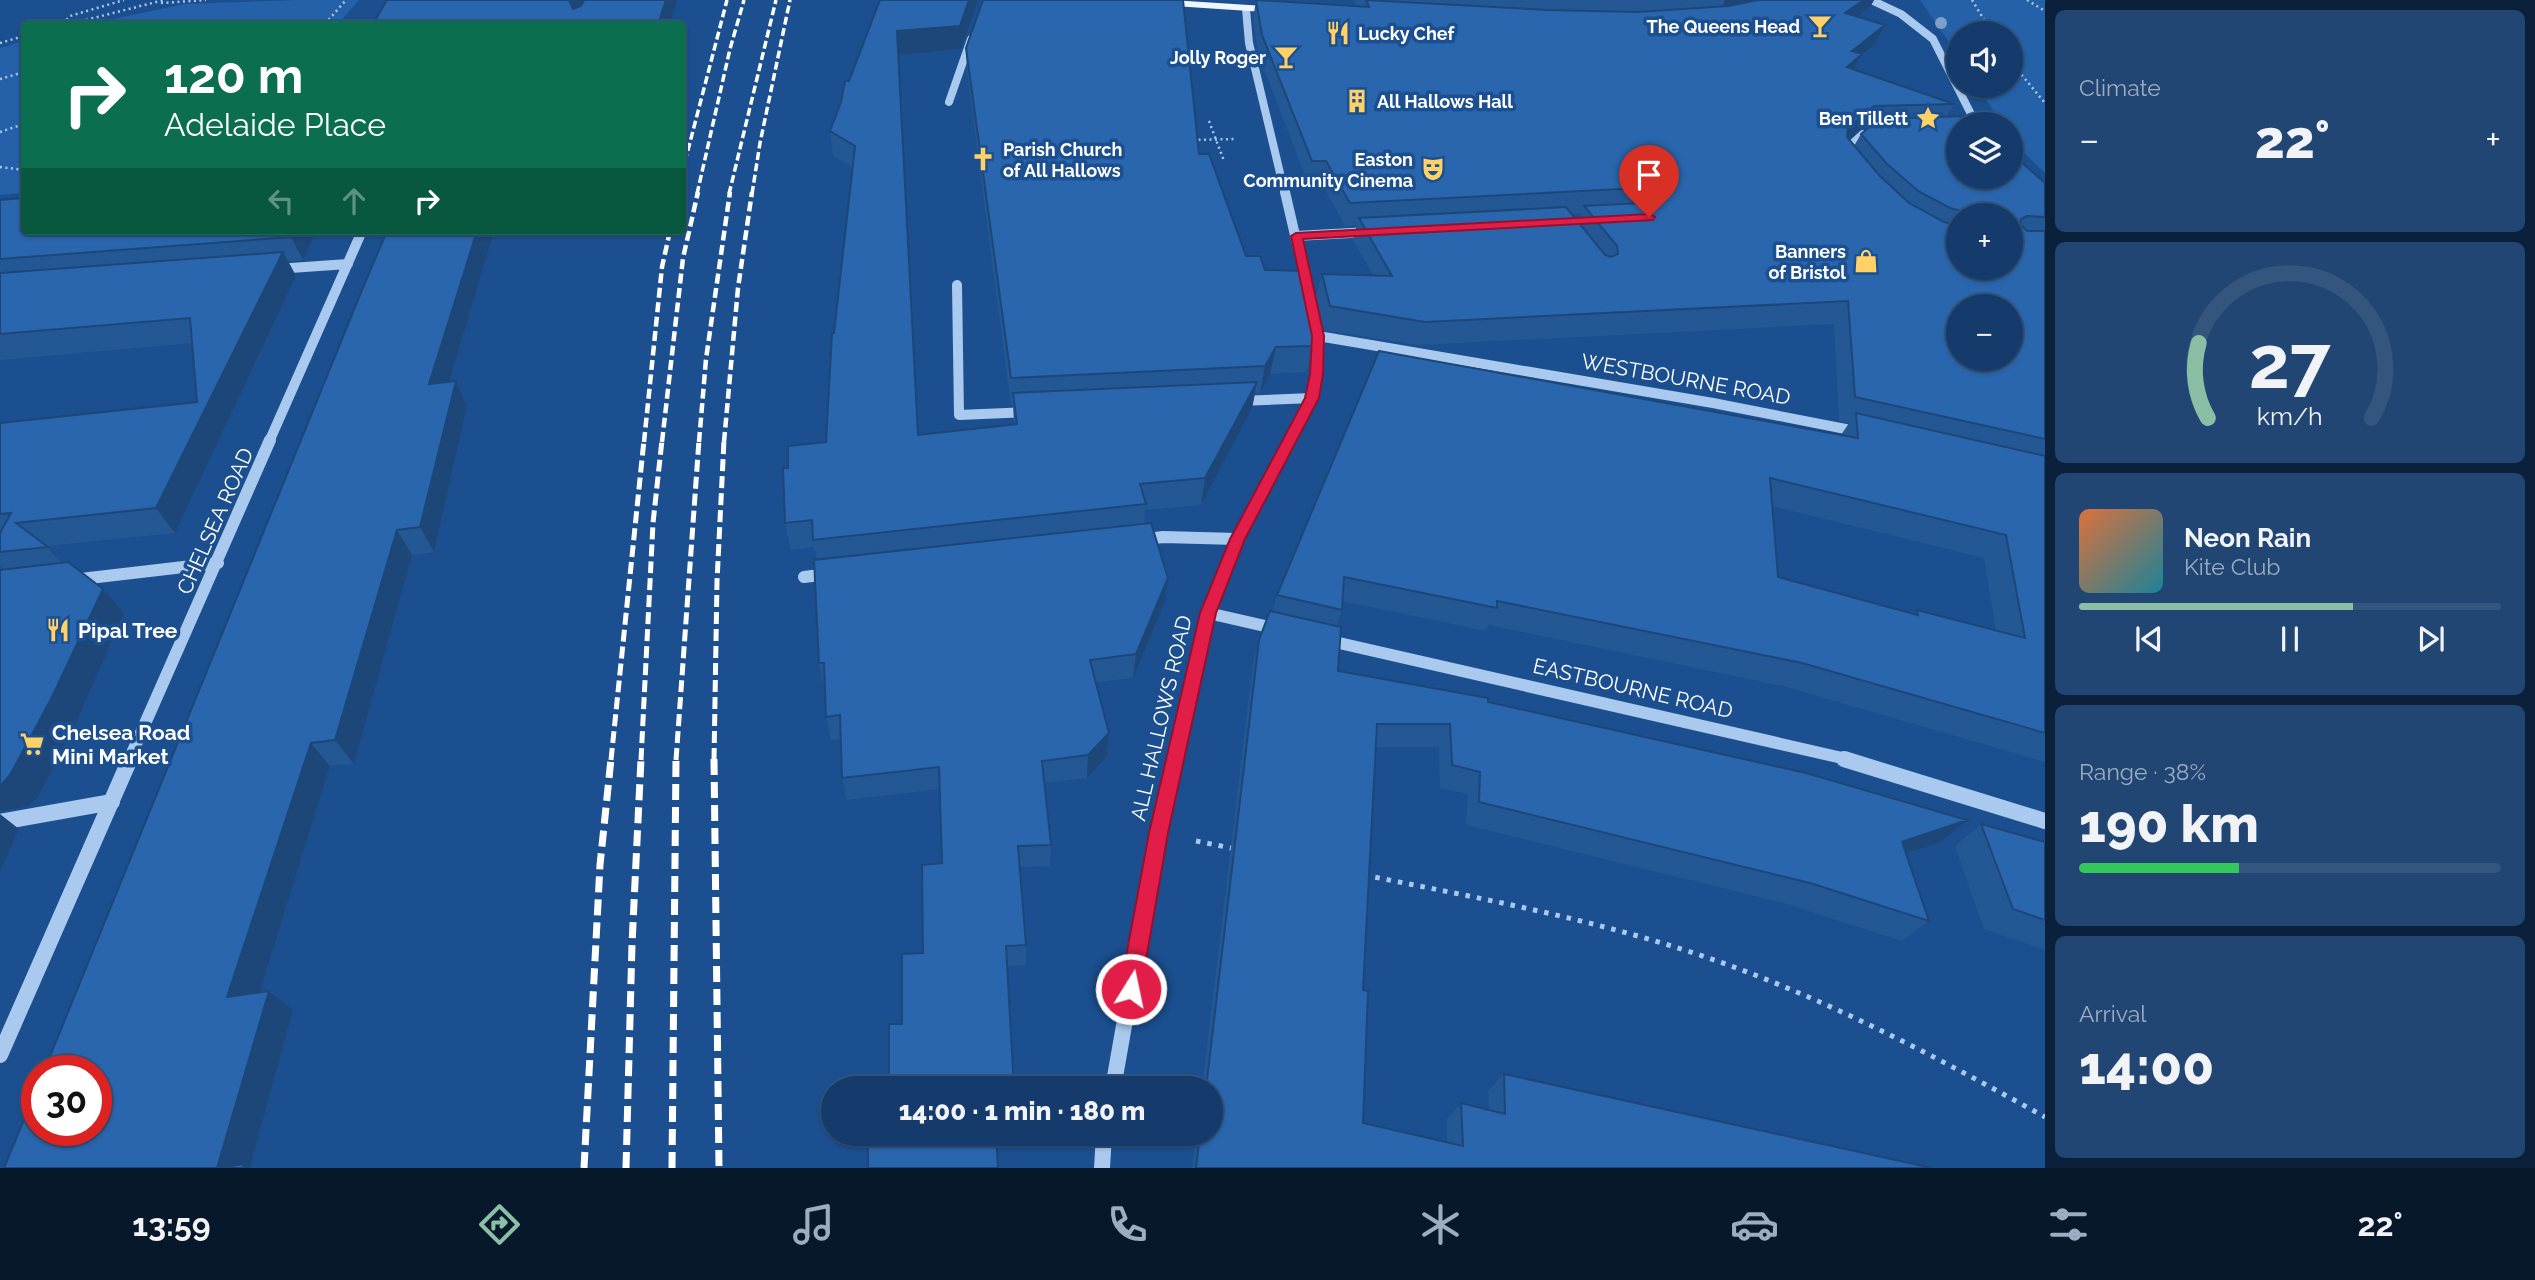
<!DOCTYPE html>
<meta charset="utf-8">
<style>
:root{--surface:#143b6b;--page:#214673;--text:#f1f3f6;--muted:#9dadc1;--line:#33557e;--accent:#8abfa5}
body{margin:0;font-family:Raleway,sans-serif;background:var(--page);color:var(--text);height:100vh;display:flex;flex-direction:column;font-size:26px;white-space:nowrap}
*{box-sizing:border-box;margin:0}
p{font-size:23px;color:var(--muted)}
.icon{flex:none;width:38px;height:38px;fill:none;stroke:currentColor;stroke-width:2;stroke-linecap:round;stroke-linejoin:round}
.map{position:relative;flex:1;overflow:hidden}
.panel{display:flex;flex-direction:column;gap:10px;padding:10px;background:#0b203b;width:490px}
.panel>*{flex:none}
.guide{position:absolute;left:21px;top:21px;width:665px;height:214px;border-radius:7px;box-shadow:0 2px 5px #0004,0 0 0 2px var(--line);background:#0b6e4f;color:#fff;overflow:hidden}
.controls{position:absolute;left:1946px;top:21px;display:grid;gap:14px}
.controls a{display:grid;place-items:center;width:77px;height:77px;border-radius:50%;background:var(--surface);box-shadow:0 2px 5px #0004,0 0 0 2px var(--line);font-size:35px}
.speed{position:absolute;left:21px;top:1055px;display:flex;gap:14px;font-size:35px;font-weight:700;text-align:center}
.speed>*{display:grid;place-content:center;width:91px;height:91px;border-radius:50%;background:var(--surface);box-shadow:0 2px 5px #0004,0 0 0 2px var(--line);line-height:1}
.speed .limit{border:10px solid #d22;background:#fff;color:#111}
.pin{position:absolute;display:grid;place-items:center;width:60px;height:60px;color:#fff;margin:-72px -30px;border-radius:50% 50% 50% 0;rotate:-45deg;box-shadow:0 0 7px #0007}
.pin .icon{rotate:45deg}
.me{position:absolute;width:77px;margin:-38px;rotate:10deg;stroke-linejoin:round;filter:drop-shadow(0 0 5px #0008)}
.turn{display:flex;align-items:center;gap:24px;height:147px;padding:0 28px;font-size:32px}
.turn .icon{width:91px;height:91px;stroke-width:2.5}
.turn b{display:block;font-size:49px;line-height:60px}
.lanes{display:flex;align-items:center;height:66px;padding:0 28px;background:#0003;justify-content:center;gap:35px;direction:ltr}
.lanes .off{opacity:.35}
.big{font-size:52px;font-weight:800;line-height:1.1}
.panel .card{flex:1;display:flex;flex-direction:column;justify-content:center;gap:10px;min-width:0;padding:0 24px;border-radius:10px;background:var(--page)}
.panel .dial{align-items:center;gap:0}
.dial svg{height:182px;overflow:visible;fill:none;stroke:var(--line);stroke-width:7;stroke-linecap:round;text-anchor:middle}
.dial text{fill:var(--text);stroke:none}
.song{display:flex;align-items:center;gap:21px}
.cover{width:84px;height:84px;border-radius:10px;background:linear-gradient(135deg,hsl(20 70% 55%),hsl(190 70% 35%))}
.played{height:7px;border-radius:4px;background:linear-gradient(90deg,var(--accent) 65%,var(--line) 65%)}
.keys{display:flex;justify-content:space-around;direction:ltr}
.heat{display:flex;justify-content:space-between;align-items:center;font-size:38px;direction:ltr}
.charge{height:10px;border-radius:5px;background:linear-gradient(90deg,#34c759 38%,var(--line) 0)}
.trip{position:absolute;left:821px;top:1076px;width:402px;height:70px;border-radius:35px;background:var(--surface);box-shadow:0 2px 5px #0004,0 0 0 2px var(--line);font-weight:800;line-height:70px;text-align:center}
.menu{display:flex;height:112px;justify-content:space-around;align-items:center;background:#08182b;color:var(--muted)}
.menu .icon{width:49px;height:49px}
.menu .on{color:var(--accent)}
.menu b{font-size:32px;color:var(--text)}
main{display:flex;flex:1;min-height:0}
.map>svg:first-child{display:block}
.green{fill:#2461a8}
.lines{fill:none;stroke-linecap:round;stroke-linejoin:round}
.path-far1{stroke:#a9c9ee;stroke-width:2.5;stroke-dasharray:2 3.5;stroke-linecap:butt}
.path{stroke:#a9c9ee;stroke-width:5;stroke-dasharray:4.5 7;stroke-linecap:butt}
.minor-far3{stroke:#a9c9ee;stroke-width:8}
.minor-far2{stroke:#a9c9ee;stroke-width:10}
.minor-far1{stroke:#a9c9ee;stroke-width:12}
.minor{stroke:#a9c9ee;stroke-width:16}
.major{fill:#f0f6ff;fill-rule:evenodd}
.rail-far3{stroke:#fff;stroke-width:3.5;stroke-dasharray:8 3.5;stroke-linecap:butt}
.rail-far2{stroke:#fff;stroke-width:4.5;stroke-dasharray:10 4.5;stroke-linecap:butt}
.rail-far1{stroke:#fff;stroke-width:5;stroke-dasharray:12 5;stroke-linecap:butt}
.rail{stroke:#fff;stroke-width:7;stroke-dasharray:16 7;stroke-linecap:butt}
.tree{fill:#7ea0ca}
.wall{fill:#245895;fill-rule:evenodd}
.shaded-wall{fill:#1d4779}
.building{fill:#2a66ad;stroke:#1d4779;stroke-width:2;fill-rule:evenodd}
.route{fill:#e11d48;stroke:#92132f;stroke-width:2}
.labels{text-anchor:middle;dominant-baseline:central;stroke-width:7;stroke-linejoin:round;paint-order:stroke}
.far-poi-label{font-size:18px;font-weight:bold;fill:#fff;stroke:#1b4f8f;text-anchor:end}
.street-label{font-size:21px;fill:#fff;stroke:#1b4f8f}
.poi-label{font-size:21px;font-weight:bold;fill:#fff;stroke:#1b4f8f;text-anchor:start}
</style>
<main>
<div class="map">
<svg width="2045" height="1168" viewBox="0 0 2045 1168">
<rect width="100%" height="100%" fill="#1b4f8f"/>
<!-- green -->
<path class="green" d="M296 0H359L338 24H90L184 4Z
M1920 0H2045V173L2013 142 2011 124H2002L1977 86H2011V33H1958V55Z
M24 41V193L0 195V48Z"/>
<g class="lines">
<!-- path-far1 -->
<path class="path-far1" d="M1972 0 1992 33
M2027 0 2045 11
M161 3 206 0
M63 24 70 16 124 0
M70 24 164 0
M325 24 346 0
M0 43 24 36
M2011 62 2045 103
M0 79 24 72
M1209 121 1224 161
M0 132 24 124
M1193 140 1236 139
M0 167 24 170"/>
<!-- path -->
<path class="path" d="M1196 841 1236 849
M1364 875C1484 899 1604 921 1720 962 1833 1002 1940 1059 2045 1117"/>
<!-- minor-far3 -->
<path class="minor-far3" d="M1871 0 1901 14 1933 39 1976 124
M1246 9 1249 43 1285 194
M949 102 971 39
M1841 154 1863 134 1874 133"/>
<!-- minor-far2 -->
<path class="minor-far2" d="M1285 192 1307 287
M1296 236 1369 232
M276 269 348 264
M957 285 959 415 1029 412
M1318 336 1713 403 1861 432
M1239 401 1312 398
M269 442 362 231
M1289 442 1312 398 1317 353 1312 308"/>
<!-- minor-far1 -->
<path class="minor-far1" d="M1139 540 1163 537 1237 539
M804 577 828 574
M72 580 218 563
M1208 613 1278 629
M1326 640 1851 760
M129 760 270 440
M1174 760 1208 613 1237 539 1289 440"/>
<!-- minor -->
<path class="minor" d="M1844 759 2045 821
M0 822 112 802
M0 1055 130 759
M1113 1088 1158 833 1175 759
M1102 1168 1104 1134"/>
<!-- major -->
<path class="major" d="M1123 0H1171L1278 7 1283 10 1278 13 1128 3Z"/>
<!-- rail-far3 -->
<path class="rail-far3" d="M682 173 727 0
M697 194 730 49 744 0
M729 194 776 0
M752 194 760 143 790 0"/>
<!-- rail-far2 -->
<path class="rail-far2" d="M644 442 662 267 670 231
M662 442 683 258 698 192
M699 442 706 359 730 192
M724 442 738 288 752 192"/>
<!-- rail-far1 -->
<path class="rail-far1" d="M611 760 644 440
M641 760 653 523 662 440
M676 760 699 440
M714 760 717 581 724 440"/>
<!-- rail -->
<path class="rail" d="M714 759 719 1168
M584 1168 600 865 611 759
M626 1168 632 944 641 759
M672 1168 676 759"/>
</g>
<!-- trees -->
<circle class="tree" cx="1941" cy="23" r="6"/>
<!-- wall -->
<path class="wall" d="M880 0 961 49 899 55 919 435 1014 424 1013 405H1011L967 72 966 48 1199 154 1246 256 1265 270 1313 346 1307 372 1270 374 1260 393H1255L1252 408 1201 505 1145 510 1144 524 1168 578 1165 602 1133 678 1096 682 1109 733 1107 756 1087 778 1045 783 1051 845 1050 866 1020 867 1026 945V965L1007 966 902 1024 923 953 942 863 939 789 847 800 842 778 841 739 831 740 826 717 825 687H824L819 663 817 560 814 547 791 550 785 523 788 468 826 442 834 333 852 167 833 156 830 131Z
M1256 0 1356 6 1354 0H1874L1870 7 1857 17 1874 45 1861 55 1854 69 1954 104 1946 117 2045 183V762L1783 686 1489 625 1486 631 1342 601V610L1337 626 1338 671 1488 702 1967 820 1941 842 1906 854 1929 921 1902 941 1787 904 1466 825 1468 794 1440 788 1439 747H1376L1363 990V1123L1447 1143V1119L1461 1103 1489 1110 1488 1091 1504 1074 1932 1168H1192L1196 1134H1211V1088H1202L1253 663 1259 640 1273 612 1277 595 1841 435 1849 423 1839 421 1834 324 1418 345 1324 330 1316 297 1322 274 1373 275 1353 240 1357 225 1345 226 1321 183H1308L1259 56 1253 19ZM1869 127 1861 134 1854 146 1849 139 1862 128ZM1582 213 1578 222 1572 214ZM1958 215H2011L1958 268ZM1772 506 1984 558 1996 631 1917 610 1914 614 1778 577Z
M0 200 24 231H317L303 260 288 261 296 276 175 533 46 546 62 563 103 589 124 613 76 723 38 797 29 806 4 570 0 565V423L197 402 192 343 0 360Z
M456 381 467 406 434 552 412 555 354 764 330 766 260 992 269 991 293 1010 250 1167 252 1168H4L449 382Z
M1981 824 2045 842V950L1984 929 1955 846Z"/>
<!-- shaded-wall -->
<path class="shaded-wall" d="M569 0H584L575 22 569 1Z
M666 0H677L670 24H658Z
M969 0H978L961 49 899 55 920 462 918 435 897 31Z
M1725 0H1784L1719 14Z
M1864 0H1874L1870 7 1835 34 1845 13Z
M1885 25 1874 45 1861 55 1851 75 1836 88 1852 51Z
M1874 106 1862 128 1836 150 1848 128Z
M293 231H317L303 260 291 237Z
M477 231H494L441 409 429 384Z
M283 252 296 276 175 533 156 508Z
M1276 347 1270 374 1260 393 1265 366Z
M456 381 467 406 434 552 420 527Z
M1257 382 1252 408 1201 505 1205 478Z
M397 530 412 555 354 764 335 740Z
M1168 578 1165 602 1133 678 1136 654Z
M103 589 124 613 76 723 38 797 29 806 0 811V784Z
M1109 733 1107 756 1087 778 1088 755Z
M311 743 330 766 252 1017 227 997Z
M0 814 19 829 0 871Z
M1967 820 1941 842 1878 863 1902 842Z
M269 991 293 1010 250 1167 252 1168H217Z"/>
<!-- building -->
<path class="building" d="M387 0H569L573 9 581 6 584 0H666L658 24H379L374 22Z
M880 0H969L960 26 897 31 918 435 1017 424 1013 393 1257 382 1205 478 1140 484 1146 504 813 540 812 520 785 523 783 468H788V446L826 442 832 333H834L855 146 830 131 841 102 845 81H849Z
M983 0H1183L1199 154H1209L1246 256H1260L1265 270 1307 271 1316 310 1313 346 1276 347 1265 366 1011 378 966 48Z
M1256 0 1369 7 1366 0 1547 10 1638 12 1728 6 1758 0H1864L1845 13 1885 25 1852 51 1862 54 1847 67 1954 104 1874 106 1848 128 1847 137 1879 175 1909 203 1944 222 1958 225V268H2011V215H1977L1950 208 1918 191 1886 163 1861 134 1878 119 1968 116 1977 124H1958V177H2011V153L2045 183V217L2027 216 2021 219 2020 224 2027 231H2045V439L1855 397 1848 301 1425 322 1330 306 1322 274 1392 276 1359 218 1566 207 1605 255 1611 257 1618 254 1617 246 1584 206 1660 202 1666 197V191L1659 187 1350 203 1326 161H1312L1262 35ZM1958 306H2011V359H1958Z
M24 198V231H293L291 237 0 259V200Z
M387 231H477L429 384 456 381 420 527 397 530 335 740 311 743 227 997 269 991 217 1168H4L37 1088V1130H96V1071H44L362 290Z
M283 252 156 508 16 523 48 547 0 552V533L11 513 0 514V423L197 402 190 318 0 334V273Z
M1379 351 1858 438 1856 413 2045 456V733L1802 663 1497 601V608L1344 577 1342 610 1277 595ZM1770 478 2006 535 2025 638 1917 610 1918 615 1778 577Z
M1151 523 1168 578 1136 654 1090 660 1109 733 1088 755 1042 761 1051 845 1018 846 1026 945 1006 946 1014 1088H889V1024H902V954L923 953 922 865 942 863 939 767 842 778 840 715 826 717 824 663H819L814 560Z
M68 562 103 589 51 699 10 775 2 784H0V570Z
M1270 611 1341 627 1338 671 1488 698V702L1806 773 1967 820 1902 842 1929 921 1810 883 1479 802 1480 772 1452 765 1450 724H1377L1363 990 1368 991 1363 1123 1463 1146 1461 1103 1505 1114 1504 1074 1932 1168H1196L1200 1134H1211V1088H1206L1259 640Z
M1981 824 2045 842V920L2013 909Z
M868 1134H996L998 1168H868Z
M244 1164 243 1168H219Z"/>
<!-- route -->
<path class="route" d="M1649 214 1655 217 1653 220 1303 239 1324 336 1323 374 1319 398 1245 539 1216 613 1168 833 1141 989 1138 997 1131 1000 1123 997 1120 989 1149 833 1200 613 1230 539 1305 398 1310 374 1312 336 1291 236 1296 233Z"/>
<!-- icons -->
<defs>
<g id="bar-bare" transform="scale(1.89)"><path d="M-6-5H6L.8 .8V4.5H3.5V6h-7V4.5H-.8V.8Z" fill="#ffd166" stroke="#1b4f8f" stroke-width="2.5" paint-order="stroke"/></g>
<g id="restaurant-bare" transform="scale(1.89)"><path d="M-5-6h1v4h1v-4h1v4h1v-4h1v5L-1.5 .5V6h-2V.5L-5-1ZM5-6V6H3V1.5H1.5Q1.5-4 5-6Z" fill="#ffd166" stroke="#1b4f8f" stroke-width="2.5" paint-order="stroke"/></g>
<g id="building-bare" transform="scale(1.89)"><path d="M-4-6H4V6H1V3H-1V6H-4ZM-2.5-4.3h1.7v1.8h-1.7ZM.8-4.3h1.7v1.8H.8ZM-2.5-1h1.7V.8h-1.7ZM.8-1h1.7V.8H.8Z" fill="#ffd166" stroke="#1b4f8f" stroke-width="2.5" paint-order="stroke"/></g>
<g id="sight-bare" transform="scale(1.89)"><path d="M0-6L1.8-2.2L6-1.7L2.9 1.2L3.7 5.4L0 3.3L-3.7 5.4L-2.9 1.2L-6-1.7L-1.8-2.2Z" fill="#ffd166" stroke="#1b4f8f" stroke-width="2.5" paint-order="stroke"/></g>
<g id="church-bare" transform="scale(1.89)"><path d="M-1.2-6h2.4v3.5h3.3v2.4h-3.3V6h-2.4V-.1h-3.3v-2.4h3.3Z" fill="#ffd166" stroke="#1b4f8f" stroke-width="2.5" paint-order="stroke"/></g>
<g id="theatre-bare" transform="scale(1.89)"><path d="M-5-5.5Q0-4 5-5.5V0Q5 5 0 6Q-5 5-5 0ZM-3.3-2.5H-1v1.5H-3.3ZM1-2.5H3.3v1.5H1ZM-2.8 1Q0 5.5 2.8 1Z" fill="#ffd166" stroke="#1b4f8f" stroke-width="2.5" paint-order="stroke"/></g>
<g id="shop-bare" transform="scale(1.89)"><path d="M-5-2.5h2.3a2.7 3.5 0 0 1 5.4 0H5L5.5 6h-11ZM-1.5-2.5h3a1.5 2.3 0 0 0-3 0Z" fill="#ffd166" stroke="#1b4f8f" stroke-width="2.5" paint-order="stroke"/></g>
<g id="supermarket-bare" transform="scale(1.89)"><path d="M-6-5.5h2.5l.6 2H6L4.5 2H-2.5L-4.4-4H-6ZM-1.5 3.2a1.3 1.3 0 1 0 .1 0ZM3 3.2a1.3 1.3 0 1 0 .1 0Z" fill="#ffd166" stroke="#1b4f8f" stroke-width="2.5" paint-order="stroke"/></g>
</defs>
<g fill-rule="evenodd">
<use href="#bar-bare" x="1820" y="26"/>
<use href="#restaurant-bare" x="1338" y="33"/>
<use href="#bar-bare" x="1286" y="57"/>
<use href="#building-bare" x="1357" y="101"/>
<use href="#sight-bare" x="1928" y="118"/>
<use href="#church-bare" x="983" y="159"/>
<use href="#theatre-bare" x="1433" y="169"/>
<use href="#shop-bare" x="1866" y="261"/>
<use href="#restaurant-bare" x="58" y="630"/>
<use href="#supermarket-bare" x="32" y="744"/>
</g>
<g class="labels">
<!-- far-poi labels -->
<g class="far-poi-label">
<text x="1800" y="26">The Queens Head</text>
<text x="1358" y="33" text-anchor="start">Lucky Chef</text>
<text x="1266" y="57">Jolly Roger</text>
<text x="1377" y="101" text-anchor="start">All Hallows Hall</text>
<text x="1908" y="118">Ben Tillett</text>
<text x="1003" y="149" text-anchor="start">Parish Church<tspan x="1003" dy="21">of All Hallows</tspan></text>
<text x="1413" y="159">Easton<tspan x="1413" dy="21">Community Cinema</tspan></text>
<text x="1846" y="251">Banners<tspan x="1846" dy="21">of Bristol</tspan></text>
</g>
<!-- street labels -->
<g class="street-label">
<text transform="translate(1686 379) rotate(10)">WESTBOURNE ROAD</text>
<text transform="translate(215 521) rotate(-66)">CHELSEA ROAD</text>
<text transform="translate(1633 688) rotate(13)">EASTBOURNE ROAD</text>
<text transform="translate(1161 718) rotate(-77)">ALL HALLOWS ROAD</text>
</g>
<!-- poi labels -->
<g class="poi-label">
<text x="78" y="630">Pipal Tree</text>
<text x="52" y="732">Chelsea Road<tspan x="52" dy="24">Mini Market</tspan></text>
</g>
</g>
</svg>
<div class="controls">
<a><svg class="icon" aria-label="sound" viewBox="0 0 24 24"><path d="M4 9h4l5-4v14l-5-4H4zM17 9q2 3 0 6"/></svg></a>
<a><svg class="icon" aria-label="layers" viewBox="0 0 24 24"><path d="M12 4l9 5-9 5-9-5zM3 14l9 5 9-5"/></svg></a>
<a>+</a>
<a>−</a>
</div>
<div class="speed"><div class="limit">30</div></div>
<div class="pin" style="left:1649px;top:217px;background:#d93025"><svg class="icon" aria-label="arrive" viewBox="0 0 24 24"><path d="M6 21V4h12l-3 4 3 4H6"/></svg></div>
<svg class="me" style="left:1131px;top:989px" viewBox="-20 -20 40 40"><circle r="17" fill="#e11d48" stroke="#fff" stroke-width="3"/><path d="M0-11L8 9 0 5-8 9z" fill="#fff"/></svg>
<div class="trip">14:00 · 1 min · 180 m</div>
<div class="guide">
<div class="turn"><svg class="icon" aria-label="right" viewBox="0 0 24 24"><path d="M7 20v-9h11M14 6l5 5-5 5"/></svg><div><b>120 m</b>Adelaide Place</div></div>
<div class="lanes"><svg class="icon off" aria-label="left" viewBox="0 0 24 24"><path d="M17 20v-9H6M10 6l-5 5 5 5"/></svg><svg class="icon off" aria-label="ahead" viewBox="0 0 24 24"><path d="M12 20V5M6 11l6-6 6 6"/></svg><svg class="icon" aria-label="right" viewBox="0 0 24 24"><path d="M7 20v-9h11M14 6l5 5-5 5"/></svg></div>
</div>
</div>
<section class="panel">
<div class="card"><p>Climate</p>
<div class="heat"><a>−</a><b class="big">22°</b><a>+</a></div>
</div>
<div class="card dial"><svg viewBox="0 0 100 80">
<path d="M14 69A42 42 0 1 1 86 69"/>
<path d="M14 69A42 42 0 0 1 10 36" stroke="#8abfa5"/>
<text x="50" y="56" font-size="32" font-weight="700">27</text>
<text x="50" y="72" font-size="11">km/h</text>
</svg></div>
<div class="card">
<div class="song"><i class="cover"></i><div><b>Neon Rain</b><p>Kite Club</p></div></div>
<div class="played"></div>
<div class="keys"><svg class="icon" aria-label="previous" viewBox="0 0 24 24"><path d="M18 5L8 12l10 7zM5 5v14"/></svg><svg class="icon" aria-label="pause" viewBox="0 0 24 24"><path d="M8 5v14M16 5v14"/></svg><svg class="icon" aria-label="next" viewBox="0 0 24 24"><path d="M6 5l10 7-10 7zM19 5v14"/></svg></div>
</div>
<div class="card"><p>Range · 38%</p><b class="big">190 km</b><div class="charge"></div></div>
<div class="card"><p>Arrival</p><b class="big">14:00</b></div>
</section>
</main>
<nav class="menu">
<b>13:59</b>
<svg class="icon on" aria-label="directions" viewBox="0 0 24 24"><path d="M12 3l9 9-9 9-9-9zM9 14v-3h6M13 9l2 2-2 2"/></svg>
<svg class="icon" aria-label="music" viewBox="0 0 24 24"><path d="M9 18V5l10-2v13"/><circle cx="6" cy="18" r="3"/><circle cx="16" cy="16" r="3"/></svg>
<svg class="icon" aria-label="phone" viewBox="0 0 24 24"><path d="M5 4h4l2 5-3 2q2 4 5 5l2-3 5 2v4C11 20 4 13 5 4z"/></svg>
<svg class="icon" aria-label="climate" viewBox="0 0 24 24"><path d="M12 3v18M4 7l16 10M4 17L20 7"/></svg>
<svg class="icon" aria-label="car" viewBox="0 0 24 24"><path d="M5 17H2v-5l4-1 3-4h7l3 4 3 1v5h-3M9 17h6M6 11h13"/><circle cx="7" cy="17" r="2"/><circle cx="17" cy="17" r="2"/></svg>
<svg class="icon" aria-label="filters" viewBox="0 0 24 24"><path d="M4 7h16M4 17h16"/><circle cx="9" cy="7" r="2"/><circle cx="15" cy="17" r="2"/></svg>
<b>22°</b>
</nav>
